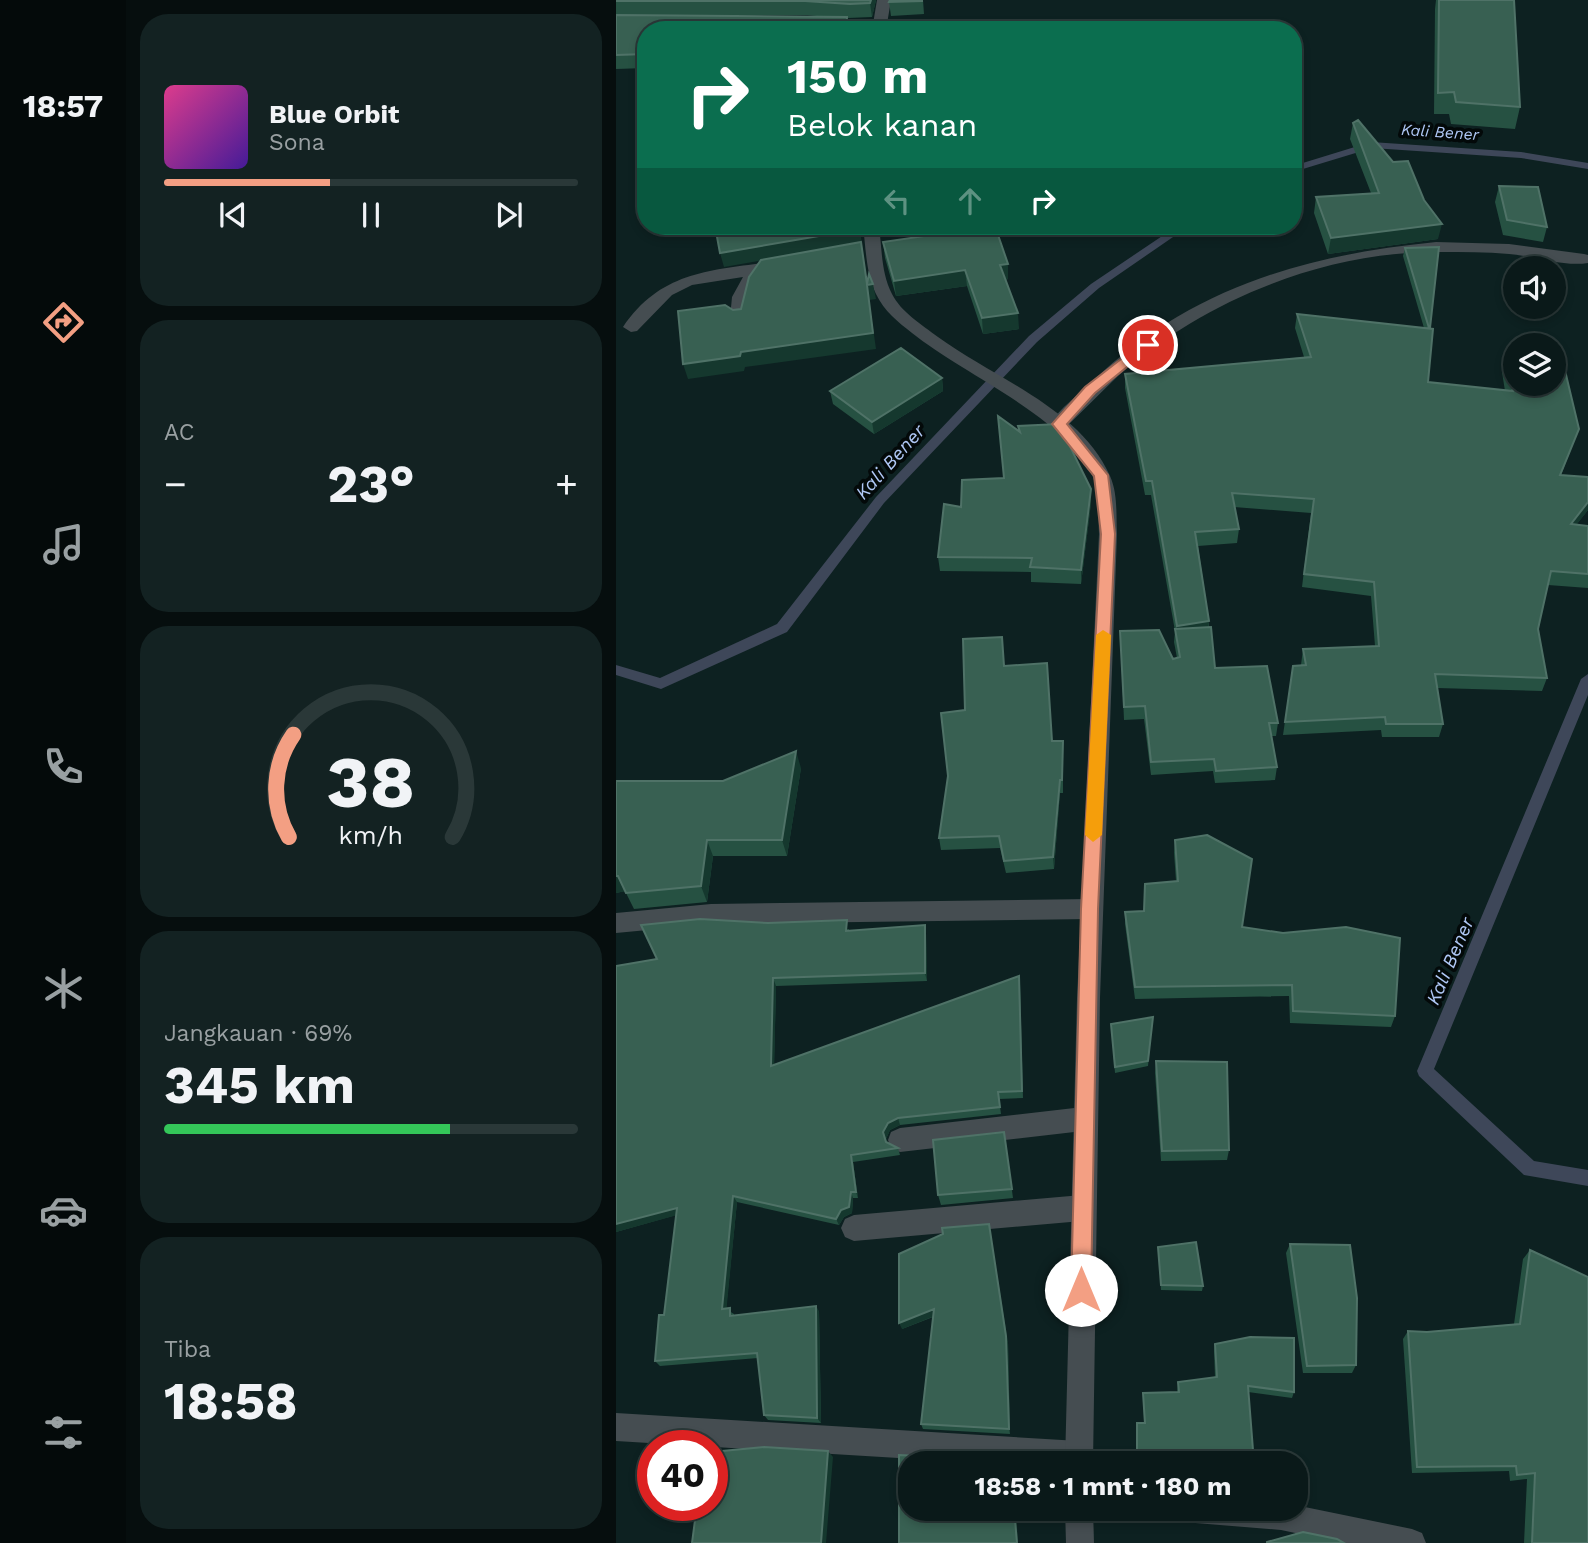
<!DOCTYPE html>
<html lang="id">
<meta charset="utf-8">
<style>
:root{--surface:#0a1919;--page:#132222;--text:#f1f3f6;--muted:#99a0a2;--line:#2a3838;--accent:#f39f83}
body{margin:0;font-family:"Work Sans",sans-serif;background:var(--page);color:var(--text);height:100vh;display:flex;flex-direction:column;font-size:26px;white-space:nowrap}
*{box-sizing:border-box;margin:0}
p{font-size:23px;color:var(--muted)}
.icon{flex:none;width:38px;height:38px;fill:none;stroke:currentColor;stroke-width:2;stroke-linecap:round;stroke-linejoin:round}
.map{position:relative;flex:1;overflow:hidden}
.sheet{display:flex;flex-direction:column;gap:14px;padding:14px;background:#060e0e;width:490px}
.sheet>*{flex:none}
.top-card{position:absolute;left:21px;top:21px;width:665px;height:214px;border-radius:28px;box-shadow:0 4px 10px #0003,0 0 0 2px var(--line);background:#0b6e4f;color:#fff;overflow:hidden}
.controls{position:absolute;left:887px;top:256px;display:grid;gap:14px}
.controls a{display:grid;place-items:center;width:63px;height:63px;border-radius:50%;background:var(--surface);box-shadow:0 4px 10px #0003,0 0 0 2px var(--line);font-size:35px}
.speed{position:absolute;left:21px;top:1430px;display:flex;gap:14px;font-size:35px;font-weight:700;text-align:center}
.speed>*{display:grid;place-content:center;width:91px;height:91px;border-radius:50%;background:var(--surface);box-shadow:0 4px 10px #0003,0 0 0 2px var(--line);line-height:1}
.speed .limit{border:10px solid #d22;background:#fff;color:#111}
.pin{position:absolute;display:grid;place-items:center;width:60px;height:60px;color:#fff;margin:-30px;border:4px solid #fff;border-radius:50%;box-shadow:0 2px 7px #0007}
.me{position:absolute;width:77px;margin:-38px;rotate:0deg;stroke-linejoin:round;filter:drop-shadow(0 0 5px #0008)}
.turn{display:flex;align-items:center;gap:24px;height:147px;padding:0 35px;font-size:32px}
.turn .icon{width:91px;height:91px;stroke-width:2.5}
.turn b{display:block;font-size:49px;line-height:60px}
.lanes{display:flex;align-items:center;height:66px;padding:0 35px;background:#0003;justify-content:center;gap:35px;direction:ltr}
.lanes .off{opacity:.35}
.big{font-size:52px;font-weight:700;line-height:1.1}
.sheet .widget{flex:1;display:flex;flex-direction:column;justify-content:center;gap:10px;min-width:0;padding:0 24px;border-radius:28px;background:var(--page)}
.sheet .dial{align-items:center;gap:0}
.dial svg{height:182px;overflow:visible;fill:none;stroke:var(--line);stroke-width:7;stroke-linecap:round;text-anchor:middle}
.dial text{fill:var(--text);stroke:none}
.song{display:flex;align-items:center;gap:21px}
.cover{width:84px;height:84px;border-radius:10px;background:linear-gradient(135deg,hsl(330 70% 55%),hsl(260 70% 35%))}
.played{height:7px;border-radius:4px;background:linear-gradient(90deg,var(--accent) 40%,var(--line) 40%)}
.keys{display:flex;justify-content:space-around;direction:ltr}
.heat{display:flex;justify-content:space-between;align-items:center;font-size:38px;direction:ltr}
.charge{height:10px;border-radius:5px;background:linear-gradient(90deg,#34c759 69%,var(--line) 0)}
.trip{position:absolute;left:282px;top:1451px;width:410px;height:70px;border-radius:28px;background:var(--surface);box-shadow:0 4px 10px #0003,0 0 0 2px var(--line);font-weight:700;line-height:70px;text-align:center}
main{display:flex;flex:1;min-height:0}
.menu{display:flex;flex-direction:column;width:126px;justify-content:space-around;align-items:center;background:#040a0a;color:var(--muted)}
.menu .icon{width:49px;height:49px}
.menu .on{color:var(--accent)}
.menu b{font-size:32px;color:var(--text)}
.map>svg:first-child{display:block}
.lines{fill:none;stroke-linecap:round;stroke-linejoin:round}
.stream{fill:#3e4759;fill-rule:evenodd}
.minor{fill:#454d51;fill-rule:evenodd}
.tertiary{fill:#454d51;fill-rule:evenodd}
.wall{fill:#265142;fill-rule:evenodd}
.shaded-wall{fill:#15382e}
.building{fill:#386052;stroke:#4f7267;stroke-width:2}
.route{fill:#f39f83;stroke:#9e6755;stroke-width:2}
.slow{fill:#f59e0b}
.labels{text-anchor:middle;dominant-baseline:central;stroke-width:7;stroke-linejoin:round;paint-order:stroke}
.far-water-label{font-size:16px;font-style:italic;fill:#afc7f5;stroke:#030909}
.water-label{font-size:19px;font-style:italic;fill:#afc7f5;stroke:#030909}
</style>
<main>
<nav class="menu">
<b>18:57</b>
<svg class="icon on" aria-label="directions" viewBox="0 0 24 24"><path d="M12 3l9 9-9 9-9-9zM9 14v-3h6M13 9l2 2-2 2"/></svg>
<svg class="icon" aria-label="music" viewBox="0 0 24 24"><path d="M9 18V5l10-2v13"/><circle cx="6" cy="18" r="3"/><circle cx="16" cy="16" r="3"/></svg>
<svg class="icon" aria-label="phone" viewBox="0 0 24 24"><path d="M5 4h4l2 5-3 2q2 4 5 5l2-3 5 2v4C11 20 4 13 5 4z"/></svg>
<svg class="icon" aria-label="climate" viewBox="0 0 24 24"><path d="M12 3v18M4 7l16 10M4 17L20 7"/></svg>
<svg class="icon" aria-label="car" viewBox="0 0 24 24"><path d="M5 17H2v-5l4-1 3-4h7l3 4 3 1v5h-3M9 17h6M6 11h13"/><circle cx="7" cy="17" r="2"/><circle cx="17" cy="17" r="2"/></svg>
<svg class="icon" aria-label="filters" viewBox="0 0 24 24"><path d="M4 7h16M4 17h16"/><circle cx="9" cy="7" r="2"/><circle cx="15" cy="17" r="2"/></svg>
</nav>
<section class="sheet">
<div class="widget">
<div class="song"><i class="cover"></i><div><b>Blue Orbit</b><p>Sona</p></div></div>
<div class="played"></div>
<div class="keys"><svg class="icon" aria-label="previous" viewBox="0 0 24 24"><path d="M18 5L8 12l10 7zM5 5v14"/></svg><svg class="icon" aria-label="pause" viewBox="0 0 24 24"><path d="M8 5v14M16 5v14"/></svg><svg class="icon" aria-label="next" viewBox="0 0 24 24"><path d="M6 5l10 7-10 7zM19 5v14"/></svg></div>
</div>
<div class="widget"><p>AC</p>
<div class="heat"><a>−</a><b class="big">23°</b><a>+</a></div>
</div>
<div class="widget dial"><svg viewBox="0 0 100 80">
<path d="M14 69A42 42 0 1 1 86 69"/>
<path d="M14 69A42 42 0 0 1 16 24" stroke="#f39f83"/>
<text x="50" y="56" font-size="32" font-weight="700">38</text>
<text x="50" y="72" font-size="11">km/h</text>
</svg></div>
<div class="widget"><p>Jangkauan · 69%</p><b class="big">345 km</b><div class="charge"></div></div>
<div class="widget"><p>Tiba</p><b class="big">18:58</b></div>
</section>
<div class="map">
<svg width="972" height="1543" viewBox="0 0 972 1543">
<rect width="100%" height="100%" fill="#0d2121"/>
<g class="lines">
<!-- stream -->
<path class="stream" d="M755 142 905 152 972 163V169L905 158 756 148 677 172V166Z
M561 226H573L483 288 421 342 268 503 171 632 45 689 0 675V665L44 678 161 624 260 497 413 336 475 284Z
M972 674V695L818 1069 918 1161 972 1170V1186L908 1175 803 1076 801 1071 965 679Z"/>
<!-- minor -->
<path class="minor" d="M205 19 264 23 271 27 269 30 200 26V20Z
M820 242 893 244 968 254 972 255V263C948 267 918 256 893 254 870 252 847 252 824 252 709 251 588 300 502 376 484 393 467 411 449 428L443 430 434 424C444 408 462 395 476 382 573 288 689 255 820 242Z
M166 260 174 265 172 268 147 273 134 291 128 322 122 323 114 318 116 297 127 277 76 285 56 295 21 331 15 332 7 327C48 267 101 271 166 260Z
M474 899 482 902 485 909 482 916 474 919 95 924 0 933V913L95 904Z
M467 1107 476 1111 479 1119 476 1127 467 1131 284 1152 275 1148 272 1140 275 1132 284 1128Z
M466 1195 475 1199 479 1208 475 1217 466 1221 238 1241 229 1237 225 1228 229 1219 238 1215Z
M0 1413 463 1441 473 1445 477 1455 474 1463H365L0 1441Z
M679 1505 796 1529 806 1533 810 1543H727L665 1530 567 1522 557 1518 553 1508H679Z"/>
<!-- tertiary -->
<path class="tertiary" d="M261 0H275L270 30H256Z
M247 226H263C266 248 265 273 276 294 285 312 306 325 322 337 378 378 465 409 494 476 502 494 500 515 501 534L484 998 477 1463H449L461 998 483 534C482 515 484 493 476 475 449 417 347 374 296 333 282 322 268 311 260 294 250 274 250 249 247 226Z
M449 1508H477L478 1543H450Z"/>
</g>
<!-- wall -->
<path class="wall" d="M0 0H260L256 17 232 18 233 30H30V68L0 69ZM72 15H191L210 17Z
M307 0 308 14 275 16 273 2Z
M820 0H898L904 107 899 129 835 124 833 114H818L819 9Z
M737 123 822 239 712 254 698 213 700 197 755 193 734 139Z
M883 186 931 227 927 242 887 235 879 202Z
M330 226H370L392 279 389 280 403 329 367 334 351 286 280 296 269 258 267 242 333 232Z
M789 248 814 328 812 382 889 391 886 372 890 357 963 429 945 475 972 477V510L960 525 972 526V588L932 585 922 629 931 678 926 691 821 688 827 724 823 737H766L765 730 667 735 677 666 685 665 687 649 759 646 755 596 686 587 695 513 618 507 623 529 621 543 582 546 593 621V627L599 668 662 723 660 736H656L661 767 659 780 599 783 597 771 535 775 528 719 508 720 504 631 557 659 561 658 558 642 559 631 535 495H529L509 388V374L688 357 679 328 681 314 808 328 787 256Z
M326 378 327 391 258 434 217 404 214 391Z
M402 426 475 489V503L465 584 415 582V572L324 571 322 557 345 507 387 478 403 431Z
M388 666 436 741 447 754V793H444L438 869 390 873 384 848 325 850 323 838 332 776 349 710Z
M185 768 171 856H97L91 902 18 909 9 891 0 893V781H107Z
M559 840 626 927 779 1016 775 1027 674 1023 673 996 519 999 509 924V912L528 911 560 881 558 853Z
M233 929V931L310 933 311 981 160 986 158 1065 404 983 407 1098 383 1099 385 1114 284 1125 274 1130 270 1139 271 1142 282 1148 284 1155 237 1162 242 1198H237L236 1213 228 1217 223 1225 121 1202 110 1309 118 1314V1315L203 1311 205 1423 152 1420 148 1415 142 1358 44 1366 39 1361 48 1315 60 1215 0 1232V966Z
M537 1017 532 1066 499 1073 495 1024Z
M540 1061 613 1150 611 1160 545 1161 539 1073Z
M388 1132 397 1198 325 1205 322 1195Z
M327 1234 392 1342 394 1434 307 1429 305 1424 317 1317 286 1329Z
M674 1244 740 1365 736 1373H687L670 1253Z
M542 1247 587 1286 586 1291 545 1290Z
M914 1250 972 1543H908L911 1479 894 1481 893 1471 796 1473 787 1339 792 1331 811 1332 898 1324 907 1259Z
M599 1344 678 1392 676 1398 632 1392 638 1463H520L521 1423H528L527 1393 561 1392 562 1382 599 1378 598 1351Z"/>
<!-- shaded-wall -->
<path class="shaded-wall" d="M255 0H260L256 17 254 3Z
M826 224 822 239 712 254 715 238Z
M244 229 251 285 257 284 260 299 253 300 260 349 129 367 128 371 72 379 67 364 125 352 245 243 108 267 104 253Z
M392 264V279L385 280 384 265Z
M349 270 351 286 280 296 278 281Z
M402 313 403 329 367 334 366 318Z
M326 378 327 391 258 434 256 422Z
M475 489V503L465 584V570Z
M972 502V510L950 538 955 524Z
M593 621 592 634 560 636 561 626Z
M180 751 185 768 171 856 166 840Z
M444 780V793L438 869 437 857Z
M91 840 97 856 91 902 85 886Z
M0 876H2L10 891 0 893Z
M309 925 310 933 311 981 309 973Z
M157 978 160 986 158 1073 155 1066Z
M282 1118 284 1125 274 1130 270 1139 267 1132 272 1123Z
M235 1155 237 1162 242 1198 240 1192Z
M235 1192 237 1198 236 1213 228 1217 223 1225 220 1219Z
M117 1196 121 1202 110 1314 106 1309Z
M61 1208 65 1214 0 1232V1224Z
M373 1224 392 1342 394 1434 393 1429Z
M200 1306 203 1311 205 1423 201 1418Z
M318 1309 321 1315 286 1329 283 1323Z
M212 1451 217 1457 210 1543H205Z
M398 1508H400L402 1543H401Z"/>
<!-- building -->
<path class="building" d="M0 0H255L254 3 234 4 189 1H0Z
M274 0H306V1L273 2Z
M823 0H898L904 107 840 102 838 92 822 93Z
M0 15 231 17 230 30H30V54L0 55Z
M742 120 777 162 792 161 808 200 826 224 715 238 700 197 763 193 737 123Z
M883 186 922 187 931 227 891 220Z
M99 226H243L244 229 104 253Z
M334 226H370V227L379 226 392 264 384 265 402 313 366 318 349 270 278 281 267 242 336 232Z
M245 242 251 284 253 274 257 284 251 285 257 333 125 352 124 356 67 364 62 311 109 305 117 310 125 309 133 277 145 260Z
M823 247 814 328H813L789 248Z
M681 314 817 329 812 382 897 391 890 357 900 358V383H938V358H946L963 429 944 475 972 477V502L955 524 972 526V574L935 571 922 629 931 678 819 674 827 724H770L769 717 669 722 677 666 690 665 687 649 763 646 758 582 688 574 698 499 616 493 623 529 579 532 593 621 561 626 536 481H530L509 374 695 357Z
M285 348 326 378 256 422 214 391Z
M382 416 404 432 402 426 443 424 475 489 465 570 414 567 416 558 322 557 328 504 345 507 346 480 388 478Z
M595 627 599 668 651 666 662 723H653L661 767 600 771 598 759 535 762 529 706 508 707 504 631 543 630 557 659 564 657 559 629Z
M386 637 388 666 431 663 436 741H447L446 780H444L437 857 388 861 383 836 323 838 332 776 325 713 349 710 347 639Z
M180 751 166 840H91L85 886 10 893 2 876H0V781H107Z
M591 835 636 859 626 927 667 933 730 927 784 938 779 1016 677 1011 676 985 519 987 509 912 528 911 529 884 562 881 559 840Z
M84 919 152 923 231 920 230 931 309 925V973L157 978 155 1066 403 976 406 1091 382 1092 384 1107 282 1118 272 1123 267 1132 270 1142 282 1148 235 1155 240 1192H235L233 1207 225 1210 220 1219 117 1196 106 1309 114 1308V1316L200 1306 201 1418 148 1415 141 1353 39 1361 43 1315H48L61 1208 0 1224V966L41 959 25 925Z
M537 1017 532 1061 499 1067 495 1024Z
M540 1061 611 1062 613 1150 546 1151Z
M388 1132 396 1189 322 1195 317 1140Z
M373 1224 390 1336 393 1429 305 1424 318 1309 283 1323V1254L327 1234 326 1228Z
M580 1242 587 1286 545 1285 542 1247Z
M674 1244 734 1245 741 1298 740 1365 691 1366Z
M914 1250 972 1277V1543H916L919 1473 901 1475 900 1466 801 1467 792 1331 811 1332 904 1324Z
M634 1337 678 1338V1392L632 1386 638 1463H521V1423H529L527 1393 563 1392 562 1382 601 1377 599 1344Z
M148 1447 212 1451 205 1543H76L81 1505H96V1452Z
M283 1455 395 1460V1463H294V1508H398L401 1543H283Z
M687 1532 721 1539 728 1543H651V1542Z"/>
<!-- route -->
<path class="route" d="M527 342 538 345 479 393 451 424 492 475 499 534 482 909 475 1290 472 1297 465 1300 458 1297 455 1290 465 909 485 534 478 476 436 424 469 387Z"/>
<!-- slow -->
<path class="slow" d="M487 630 495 635 486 835 477 842 469 835 480 635Z"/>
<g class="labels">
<!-- far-water labels -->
<g class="far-water-label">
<text transform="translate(824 132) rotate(4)">Kali Bener</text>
</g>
<!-- water labels -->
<g class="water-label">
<text transform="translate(274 462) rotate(-48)">Kali Bener</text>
<text transform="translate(834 961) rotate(-67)">Kali Bener</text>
</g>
</g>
</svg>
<div class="controls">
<a><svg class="icon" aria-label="sound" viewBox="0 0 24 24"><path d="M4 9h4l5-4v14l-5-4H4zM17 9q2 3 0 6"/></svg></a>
<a><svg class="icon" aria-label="layers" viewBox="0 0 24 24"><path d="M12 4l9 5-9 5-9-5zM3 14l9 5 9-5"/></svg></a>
</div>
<div class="speed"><div class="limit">40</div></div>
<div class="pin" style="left:532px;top:345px;background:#d93025"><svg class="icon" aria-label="arrive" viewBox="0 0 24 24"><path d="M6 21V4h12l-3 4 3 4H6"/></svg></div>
<svg class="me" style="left:465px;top:1290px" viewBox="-20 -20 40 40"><circle r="19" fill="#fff"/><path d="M0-13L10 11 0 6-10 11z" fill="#f39f83"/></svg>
<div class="trip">18:58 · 1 mnt · 180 m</div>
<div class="top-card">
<div class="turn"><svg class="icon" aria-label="right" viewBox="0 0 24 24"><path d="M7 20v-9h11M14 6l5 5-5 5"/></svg><div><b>150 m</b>Belok kanan</div></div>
<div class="lanes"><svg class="icon off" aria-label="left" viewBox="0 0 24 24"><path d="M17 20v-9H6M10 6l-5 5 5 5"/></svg><svg class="icon off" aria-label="ahead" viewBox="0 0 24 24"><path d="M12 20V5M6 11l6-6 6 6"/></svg><svg class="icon" aria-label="right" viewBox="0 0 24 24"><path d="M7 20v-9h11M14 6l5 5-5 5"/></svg></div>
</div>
</div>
</main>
